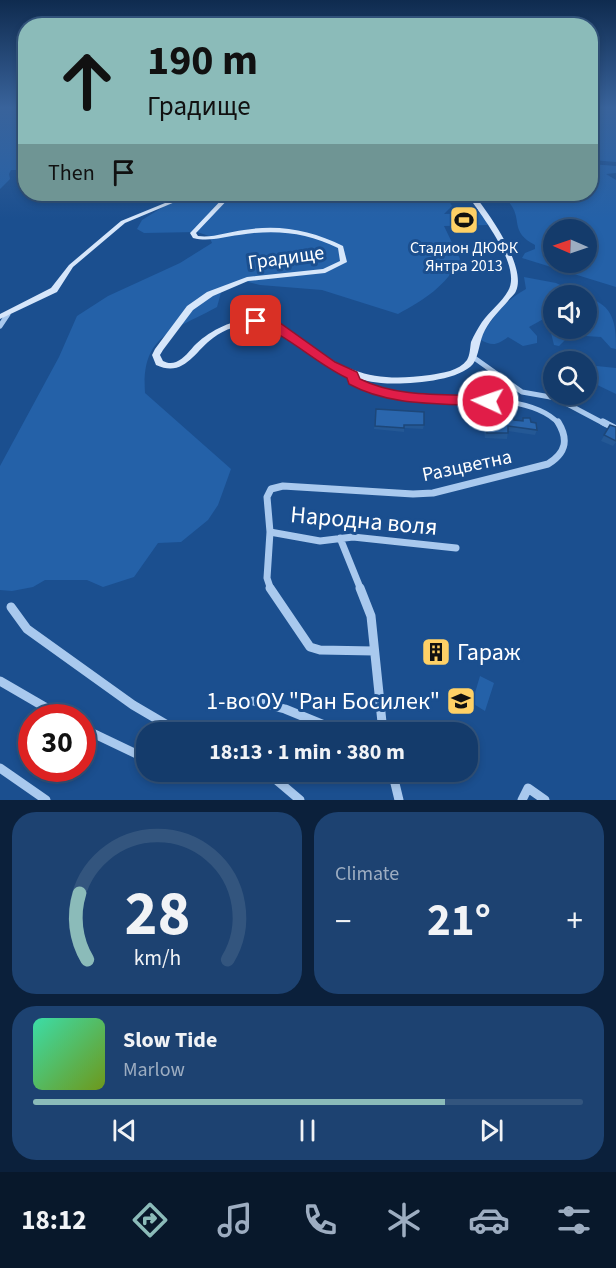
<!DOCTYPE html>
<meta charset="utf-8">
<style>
:root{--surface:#143b6b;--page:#1d4271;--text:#f1f3f6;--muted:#9dadc1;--line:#33557e;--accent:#8bbbb9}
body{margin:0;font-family:"Source Sans 3",sans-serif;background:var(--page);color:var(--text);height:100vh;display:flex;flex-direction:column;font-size:22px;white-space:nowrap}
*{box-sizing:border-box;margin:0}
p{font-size:20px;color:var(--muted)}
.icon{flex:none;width:33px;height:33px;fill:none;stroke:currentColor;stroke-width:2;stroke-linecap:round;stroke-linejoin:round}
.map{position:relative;height:800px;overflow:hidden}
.side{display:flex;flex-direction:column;gap:12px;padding:12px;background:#0b203b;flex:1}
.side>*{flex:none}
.banner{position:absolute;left:18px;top:18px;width:580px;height:183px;border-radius:24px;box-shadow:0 3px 9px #0003,0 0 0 2px var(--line);background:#8bbbb9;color:#111;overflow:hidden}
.needle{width:39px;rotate:272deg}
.controls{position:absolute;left:543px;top:219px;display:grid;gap:12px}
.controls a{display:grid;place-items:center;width:54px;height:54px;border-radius:50%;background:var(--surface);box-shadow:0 3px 9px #0003,0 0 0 2px var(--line);font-size:30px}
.speed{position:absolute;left:18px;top:704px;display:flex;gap:12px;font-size:30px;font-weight:700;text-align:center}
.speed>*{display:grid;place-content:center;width:78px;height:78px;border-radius:50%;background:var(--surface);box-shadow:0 3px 9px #0003,0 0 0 2px var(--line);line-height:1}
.speed .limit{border:9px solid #d22;background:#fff;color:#111}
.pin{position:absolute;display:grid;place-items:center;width:51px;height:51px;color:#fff;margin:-26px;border-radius:12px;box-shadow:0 3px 9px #0006}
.me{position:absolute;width:66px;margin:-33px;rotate:273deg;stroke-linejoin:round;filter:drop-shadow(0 0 4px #0008)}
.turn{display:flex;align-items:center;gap:21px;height:126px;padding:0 30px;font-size:27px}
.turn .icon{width:78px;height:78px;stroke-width:2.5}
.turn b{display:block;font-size:42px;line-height:51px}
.then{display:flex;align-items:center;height:57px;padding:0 30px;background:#0003;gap:12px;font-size:22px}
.big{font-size:45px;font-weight:700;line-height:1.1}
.side .tile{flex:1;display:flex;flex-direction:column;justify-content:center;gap:9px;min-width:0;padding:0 21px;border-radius:24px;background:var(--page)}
.side .dial{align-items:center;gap:0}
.dial svg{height:156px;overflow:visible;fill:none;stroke:var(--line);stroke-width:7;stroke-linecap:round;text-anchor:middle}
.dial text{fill:var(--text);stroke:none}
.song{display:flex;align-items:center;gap:18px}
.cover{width:72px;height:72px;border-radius:9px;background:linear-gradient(135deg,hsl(160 70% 55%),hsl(80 70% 35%))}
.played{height:6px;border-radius:3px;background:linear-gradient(90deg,var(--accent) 75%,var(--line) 75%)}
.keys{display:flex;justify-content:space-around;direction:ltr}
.heat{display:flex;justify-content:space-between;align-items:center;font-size:33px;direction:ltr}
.side .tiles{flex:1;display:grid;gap:12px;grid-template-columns:1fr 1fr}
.tile:last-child{grid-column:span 2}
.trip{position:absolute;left:136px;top:722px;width:342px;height:60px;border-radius:24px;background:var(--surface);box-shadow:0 3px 9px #0003,0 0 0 2px var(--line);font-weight:700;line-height:60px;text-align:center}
.menu{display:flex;height:96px;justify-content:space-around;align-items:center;background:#08182b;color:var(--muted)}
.menu .icon{width:42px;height:42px}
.menu .current{color:var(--accent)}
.menu b{font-size:27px;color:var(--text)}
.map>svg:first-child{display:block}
.green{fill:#2461a8;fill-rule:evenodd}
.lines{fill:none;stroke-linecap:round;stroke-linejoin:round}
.street-far2{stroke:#a9c9ee;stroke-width:5}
.street-far1{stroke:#a9c9ee;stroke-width:7}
.street{stroke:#a9c9ee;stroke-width:9}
.secondary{fill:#d6e6fa;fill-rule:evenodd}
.wall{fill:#245895}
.building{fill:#2a66ad;stroke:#1d4779;stroke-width:1.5}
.route{fill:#e11d48;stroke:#92132f;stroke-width:1.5}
.labels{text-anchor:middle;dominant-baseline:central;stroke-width:6;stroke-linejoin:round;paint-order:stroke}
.far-poi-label{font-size:16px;fill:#fff;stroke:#1b4f8f}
.street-label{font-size:20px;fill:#fff;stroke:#1b4f8f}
.near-street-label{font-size:24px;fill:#fff;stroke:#1b4f8f}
.near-poi-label{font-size:24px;fill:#fff;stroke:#1b4f8f;text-anchor:start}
</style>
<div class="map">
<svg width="616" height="800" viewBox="0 0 616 800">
<rect width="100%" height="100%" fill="#1b4f8f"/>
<!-- green -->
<path class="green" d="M0 107H25L26 170H11L9 174 10 179 0 189Z
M591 107H616V162L591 160Z
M591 164 616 166V173L606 174 616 180V287L522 258 525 253 535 249V245C510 232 522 220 511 205 508 200 504 198 502 194H591ZM554 230H586V262H554Z
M198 194H460L461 195 447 197 452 206 444 214 483 213 488 225 444 226 460 259C446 286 424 300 398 314L322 290 260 285 244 281 228 284 222 289 217 307C174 331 141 334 145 393L231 469 218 505 208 520 181 542 158 543 134 577 103 587 87 580H45L33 587 12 591 0 590V466L59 357 77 316 108 296 180 263 212 243 209 236 197 232 144 233 137 229 142 220 179 197Z
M524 277 556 283 582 295 554 296V328H586L587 297C614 306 616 323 616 349L611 348 601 337 570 335 559 346 554 345 547 317 529 327 537 336V343L523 346 508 337C496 346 492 346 479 339 493 318 504 301 526 289Z
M587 365 616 368V394L587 380Z
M480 676 494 683 485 711 472 703Z"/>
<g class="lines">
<!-- street-far2 -->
<path class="street-far2" d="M0 326 8 314
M473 357 522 392 556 398 605 424
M353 375 354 381C368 388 381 394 398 396 440 401 530 390 559 424"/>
<!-- street-far1 -->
<path class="street-far1" d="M603 422 616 429
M270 532 320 541 353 537 456 548
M340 538 361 590
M271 590 267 578 270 532 267 497 271 489 283 486 413 494 433 493 548 464C566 453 569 440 558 422"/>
<!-- street -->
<path class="street" d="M270 588 310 647 320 650 374 651
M360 588 371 616 383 732
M11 607 27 629 133 705 179 732
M0 681 62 717
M253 701 285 709 334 729 352 732
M82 728 147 759
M363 732 382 725
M0 768 46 800
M175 771 216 778 270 774
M392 771 399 800
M267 772 300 800
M522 800 528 788 545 800"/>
<!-- secondary -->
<path class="secondary" d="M187 194H194L125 223 73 267 57 292 0 319V314L51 288 69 265 121 221Z
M227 194H233L196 233 198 236C213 238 228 232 244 230 279 224 311 230 343 246L347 262 325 273 248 281 213 296 193 310 163 350 160 355 163 361C167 363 171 364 176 362 184 359 190 350 196 344 212 329 235 318 258 319 279 321 293 335 310 346 351 375 380 382 430 375 442 373 459 371 467 360 470 355 470 348 471 342 474 335 478 328 482 322 490 311 502 302 508 291 523 266 479 213 467 194H473C488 211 527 267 516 291 515 294 510 298 508 301 500 310 491 319 485 330 479 341 479 356 473 364 458 382 403 385 381 383 355 381 331 369 310 354 293 343 277 324 255 324 240 324 225 329 213 338 194 352 184 378 156 365L152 355 155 349 187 306 207 292 247 277 323 269 340 261 338 248C306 232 274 229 239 235 223 237 209 242 193 238L190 233 191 232Z"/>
</g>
<!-- wall -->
<path class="wall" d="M554 374V387L543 379 545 375Z
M494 408 514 420 521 421 523 418 531 422 537 430 535 435 508 431 507 439 485 438 482 415 484 410 493 413Z
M376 409 424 425 423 429 404 428V432L374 429Z
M610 425 616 427V442L613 446 601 441Z"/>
<!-- building -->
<path class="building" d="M552 372 554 374V382L545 375Z
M494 408H506L512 410 514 420 523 421V418H530L531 422 536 423 537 430 508 426V433H487L484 410 495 413Z
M376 409 424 412V425H404V428L375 426Z
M610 425 616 427V441L604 435Z
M437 646 440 650 435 654 432 651Z"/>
<!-- sky -->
<linearGradient id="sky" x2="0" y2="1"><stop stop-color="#0f2b4f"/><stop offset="0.49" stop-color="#39639b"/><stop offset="1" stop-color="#39639b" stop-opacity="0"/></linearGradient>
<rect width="616" height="219" fill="url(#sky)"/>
<!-- route -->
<path class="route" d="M256 317 280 323 335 362 357 372 360 379C398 398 446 394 488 396L494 401 488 406C441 403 391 407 349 384L347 378C313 362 287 333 252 323V318Z"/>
<!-- icons -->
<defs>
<g id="stadium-square" transform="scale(1.5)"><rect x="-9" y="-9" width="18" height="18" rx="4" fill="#ffd166" stroke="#1b4f8f"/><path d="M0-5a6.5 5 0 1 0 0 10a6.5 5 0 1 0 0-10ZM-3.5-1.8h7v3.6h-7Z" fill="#111"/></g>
<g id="building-square" transform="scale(1.5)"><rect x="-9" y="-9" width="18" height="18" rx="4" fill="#ffd166" stroke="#1b4f8f"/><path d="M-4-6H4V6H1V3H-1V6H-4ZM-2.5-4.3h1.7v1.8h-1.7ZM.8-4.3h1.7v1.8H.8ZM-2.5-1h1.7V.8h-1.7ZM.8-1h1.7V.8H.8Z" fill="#111"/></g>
<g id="school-square" transform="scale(1.5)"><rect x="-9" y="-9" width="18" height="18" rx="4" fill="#ffd166" stroke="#1b4f8f"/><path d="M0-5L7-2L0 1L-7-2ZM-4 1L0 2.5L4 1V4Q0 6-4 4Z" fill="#111"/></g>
</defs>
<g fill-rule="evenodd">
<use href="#stadium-square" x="464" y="220"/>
<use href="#building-square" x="436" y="652"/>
<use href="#school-square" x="461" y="701"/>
</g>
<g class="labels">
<!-- far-poi labels -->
<g class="far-poi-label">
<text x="464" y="248">Стадион ДЮФК<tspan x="464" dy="18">Янтра 2013</tspan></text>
</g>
<!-- street labels -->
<g class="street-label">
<text transform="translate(286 258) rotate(-8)">Градище</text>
<text transform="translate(467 466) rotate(-12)">Разцветна</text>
</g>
<!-- near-street labels -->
<g class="near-street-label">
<text transform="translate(364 521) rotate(5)">Народна воля</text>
</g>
<!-- near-poi labels -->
<g class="near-poi-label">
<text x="457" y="652">Гараж</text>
<text x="440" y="701" text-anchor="end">1-во ОУ "Ран Босилек"</text>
</g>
</g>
</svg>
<div class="controls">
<a><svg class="needle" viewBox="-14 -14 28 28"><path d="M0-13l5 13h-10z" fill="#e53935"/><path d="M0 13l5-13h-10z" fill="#9dadc1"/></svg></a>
<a><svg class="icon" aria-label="sound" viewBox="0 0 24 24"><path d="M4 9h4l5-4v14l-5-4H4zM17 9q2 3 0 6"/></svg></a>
<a><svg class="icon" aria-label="search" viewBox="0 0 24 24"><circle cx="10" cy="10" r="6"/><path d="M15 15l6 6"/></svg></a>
</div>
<div class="speed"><div class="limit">30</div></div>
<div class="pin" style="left:256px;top:321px;background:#d93025"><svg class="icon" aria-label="arrive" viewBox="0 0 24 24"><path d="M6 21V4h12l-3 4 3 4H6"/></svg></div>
<svg class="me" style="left:488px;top:401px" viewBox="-20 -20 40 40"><circle r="17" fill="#e11d48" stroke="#fff" stroke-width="3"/><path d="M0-11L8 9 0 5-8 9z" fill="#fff"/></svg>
<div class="trip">18:13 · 1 min · 380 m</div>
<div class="banner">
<div class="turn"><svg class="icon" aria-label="ahead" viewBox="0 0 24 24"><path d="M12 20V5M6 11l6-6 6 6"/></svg><div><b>190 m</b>Градище</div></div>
<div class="then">Then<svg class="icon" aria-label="arrive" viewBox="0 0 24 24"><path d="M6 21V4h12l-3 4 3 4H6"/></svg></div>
</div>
</div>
<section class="side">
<div class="tiles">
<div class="tile dial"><svg viewBox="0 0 100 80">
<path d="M14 69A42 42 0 1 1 86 69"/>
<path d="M14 69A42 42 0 0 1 10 35" stroke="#8bbbb9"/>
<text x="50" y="56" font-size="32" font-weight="700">28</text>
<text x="50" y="72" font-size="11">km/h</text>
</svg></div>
<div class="tile"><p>Climate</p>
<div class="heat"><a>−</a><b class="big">21°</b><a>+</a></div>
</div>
<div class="tile">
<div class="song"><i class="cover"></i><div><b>Slow Tide</b><p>Marlow</p></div></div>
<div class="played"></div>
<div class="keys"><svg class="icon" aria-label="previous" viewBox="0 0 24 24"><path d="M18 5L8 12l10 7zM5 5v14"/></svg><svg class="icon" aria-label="pause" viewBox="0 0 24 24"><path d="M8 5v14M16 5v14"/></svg><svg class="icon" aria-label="next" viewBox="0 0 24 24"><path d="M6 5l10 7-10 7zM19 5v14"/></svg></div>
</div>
</div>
</section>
<nav class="menu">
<b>18:12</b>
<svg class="icon current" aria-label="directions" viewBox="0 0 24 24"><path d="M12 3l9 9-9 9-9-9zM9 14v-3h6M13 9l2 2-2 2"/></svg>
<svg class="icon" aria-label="music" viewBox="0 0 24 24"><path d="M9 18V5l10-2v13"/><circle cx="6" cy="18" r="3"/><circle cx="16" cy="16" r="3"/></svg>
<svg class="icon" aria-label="phone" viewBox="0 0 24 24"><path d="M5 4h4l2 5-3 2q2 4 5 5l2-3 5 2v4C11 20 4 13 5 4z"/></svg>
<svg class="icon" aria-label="climate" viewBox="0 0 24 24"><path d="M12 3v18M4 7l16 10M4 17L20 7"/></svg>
<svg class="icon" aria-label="car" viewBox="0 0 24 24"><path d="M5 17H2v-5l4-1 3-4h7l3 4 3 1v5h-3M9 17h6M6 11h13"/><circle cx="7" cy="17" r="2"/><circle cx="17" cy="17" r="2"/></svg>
<svg class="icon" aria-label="filters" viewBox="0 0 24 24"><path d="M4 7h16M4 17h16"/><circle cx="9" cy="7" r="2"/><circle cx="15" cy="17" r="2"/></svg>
</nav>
